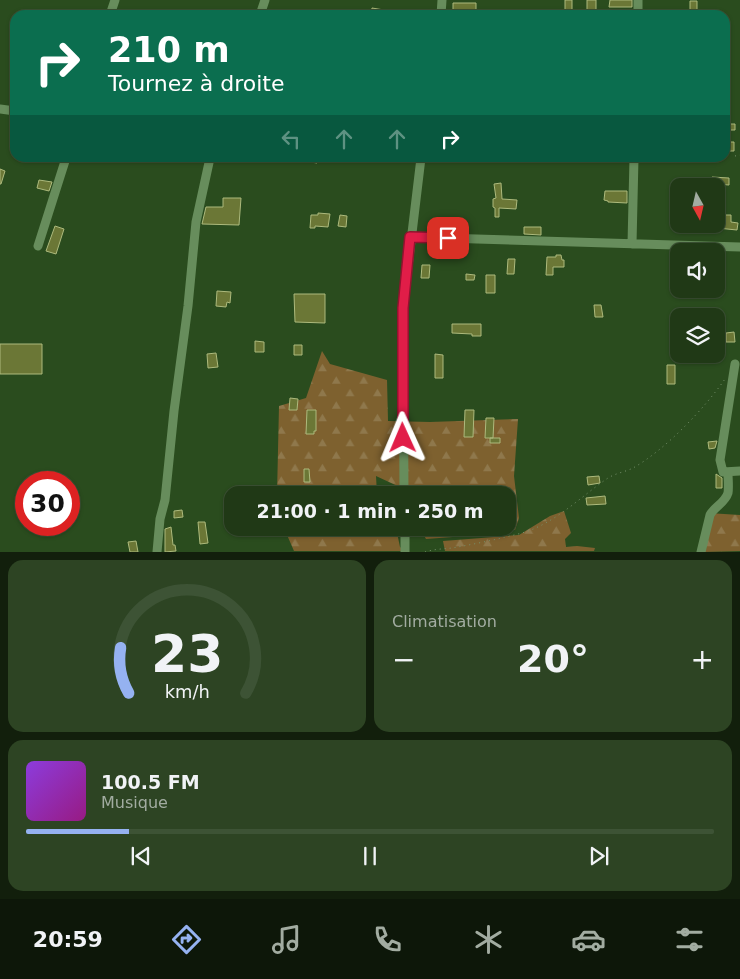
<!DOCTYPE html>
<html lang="fr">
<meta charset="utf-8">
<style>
:root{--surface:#203916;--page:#2d4423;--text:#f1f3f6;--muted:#a2aca1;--line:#3d5335;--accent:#95b2f1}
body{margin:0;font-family:"DejaVu Sans",sans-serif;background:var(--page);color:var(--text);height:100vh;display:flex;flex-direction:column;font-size:19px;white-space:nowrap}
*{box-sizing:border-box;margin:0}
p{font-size:16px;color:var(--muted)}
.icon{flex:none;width:28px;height:28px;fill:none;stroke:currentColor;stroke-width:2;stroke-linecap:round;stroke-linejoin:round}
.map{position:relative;height:552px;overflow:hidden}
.drawer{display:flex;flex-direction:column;gap:8px;padding:8px;background:#121f0c;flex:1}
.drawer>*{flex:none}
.hud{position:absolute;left:10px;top:10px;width:720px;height:152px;border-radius:15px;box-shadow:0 1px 4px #0004,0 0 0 1px var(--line);background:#0b6e4f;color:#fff;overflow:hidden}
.needle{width:32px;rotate:172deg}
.fabs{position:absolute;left:670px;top:178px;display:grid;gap:10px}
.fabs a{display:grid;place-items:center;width:55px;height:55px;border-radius:10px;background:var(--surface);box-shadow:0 1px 4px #0004,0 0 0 1px var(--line);font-size:25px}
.speed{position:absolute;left:15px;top:471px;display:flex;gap:10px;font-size:25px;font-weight:700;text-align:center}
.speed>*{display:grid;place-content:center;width:65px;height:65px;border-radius:50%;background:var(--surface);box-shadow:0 1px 4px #0004,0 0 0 1px var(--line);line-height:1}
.speed .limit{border:8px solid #d22;background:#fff;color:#111}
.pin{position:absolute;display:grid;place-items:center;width:42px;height:42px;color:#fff;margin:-21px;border-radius:10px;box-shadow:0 2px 8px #0006}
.me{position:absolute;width:55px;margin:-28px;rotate:359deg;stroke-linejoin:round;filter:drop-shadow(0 0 4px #0008)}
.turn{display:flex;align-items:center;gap:18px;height:105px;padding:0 15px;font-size:22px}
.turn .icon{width:65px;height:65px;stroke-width:2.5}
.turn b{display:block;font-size:35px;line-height:42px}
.lanes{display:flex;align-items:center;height:48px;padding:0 15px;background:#0003;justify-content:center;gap:25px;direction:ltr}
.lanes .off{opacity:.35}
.big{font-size:38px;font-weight:800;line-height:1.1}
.drawer .widget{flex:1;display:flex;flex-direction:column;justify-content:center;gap:8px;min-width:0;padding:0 18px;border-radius:15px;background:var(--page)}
.drawer .dial{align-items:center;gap:0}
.dial svg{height:130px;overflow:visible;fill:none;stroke:var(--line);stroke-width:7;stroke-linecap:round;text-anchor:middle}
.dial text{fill:var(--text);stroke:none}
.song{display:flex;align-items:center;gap:15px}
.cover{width:60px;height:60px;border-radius:8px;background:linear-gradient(135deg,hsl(270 70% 55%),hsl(310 70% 35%))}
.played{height:5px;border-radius:2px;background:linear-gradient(90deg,var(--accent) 15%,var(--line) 15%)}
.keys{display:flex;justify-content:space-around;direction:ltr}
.heat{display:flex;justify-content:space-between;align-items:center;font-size:28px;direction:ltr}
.drawer .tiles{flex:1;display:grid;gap:8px;grid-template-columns:1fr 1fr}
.widget:last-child{grid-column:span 2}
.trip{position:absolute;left:224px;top:486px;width:292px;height:50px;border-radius:15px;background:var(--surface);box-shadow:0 1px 4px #0004,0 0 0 1px var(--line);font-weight:800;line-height:50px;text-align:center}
.tabs{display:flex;height:80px;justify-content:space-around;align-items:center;background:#0d1709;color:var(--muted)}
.tabs .icon{width:35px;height:35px}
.tabs .active{color:var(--accent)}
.tabs b{font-size:22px;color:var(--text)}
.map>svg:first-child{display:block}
.forest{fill:url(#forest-firs)}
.building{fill:#6b7736;stroke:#adba7d}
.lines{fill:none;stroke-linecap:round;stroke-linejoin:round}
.path{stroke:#77926d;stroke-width:1;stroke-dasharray:1 4;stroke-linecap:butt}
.minor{stroke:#678d5c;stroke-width:9}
.route-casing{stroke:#92132f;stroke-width:12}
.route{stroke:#e11d48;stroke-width:9}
</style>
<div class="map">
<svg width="740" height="552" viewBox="0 0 740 552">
<defs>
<pattern id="forest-firs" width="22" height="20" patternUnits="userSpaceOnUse" patternTransform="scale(1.25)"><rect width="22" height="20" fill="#7e612f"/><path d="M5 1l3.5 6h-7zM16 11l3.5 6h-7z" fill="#8f784c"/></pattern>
</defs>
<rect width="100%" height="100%" fill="#2a4c1e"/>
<!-- forest -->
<path class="forest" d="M322 351 330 364 387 380 388 421 430 422 518 419 514 476 519 518 515 530 488 528 466 536 426 539 420 528H508V495H406L404 489 376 476 377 495H277L279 406 306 398Z
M564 511 571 533 565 539 566 547 577 546 595 548 594 551H445L443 541 519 535 550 516Z
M708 513 740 515V551L702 552Z
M284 528H396L400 547 405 551H294Z"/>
<!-- building -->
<path class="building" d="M565 0H572V15H565Z
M587 0H596V15H587Z
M610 0H632V7H609Z
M690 1H697V15H690Z
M453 3H476V14H453Z
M372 8 390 11 389 15H371Z
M725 124H735V130H725Z
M726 142H734V151H726Z
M299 158H318L317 163 299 160Z
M0 169 5 171 1 184H0Z
M712 177 729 178V185L716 184V182H711Z
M39 180 52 182 49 191 37 188Z
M501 183 502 199 517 200 516 209 499 208V217H495V208L493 207V199L496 198 494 184Z
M605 191H627V203L608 202V201L604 200Z
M223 198H241L239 225 202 224 206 207H223Z
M318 213 330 214 328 227 315 226V228H310L311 215H318Z
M340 215 347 216 346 227 338 226Z
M723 215H731V222L738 223 737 230 717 228V221H723Z
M55 226 64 229 56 254 46 251Z
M524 227H541V235L524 234Z
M556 255H561L562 260H564V267H553V275H546L547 257H556Z
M508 259H515L514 274H507Z
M422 265H430L429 278H421Z
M466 274 475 275 474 280H466Z
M486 275H495V293H486Z
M217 291 231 292 230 303 227 302 226 307 216 306Z
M294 294H325V323L295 322Z
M594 305H601L603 317H595Z
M452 324H481V336H472V334L452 333Z
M734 332 735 342H726V333Z
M255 341 264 342V352H255Z
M0 344H42V374H0Z
M294 345H302V355H294Z
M216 353 218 367 208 368 207 354Z
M435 354 443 355V378H435Z
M667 365H675V384H667Z
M290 398 298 399 297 410H289Z
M307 410H316V431H314V434H306Z
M465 410H474L473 437H464Z
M486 418H494L493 438H485Z
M490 438H500V443H490Z
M717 441 715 448 709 449 708 442Z
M304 469H309L310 482H304Z
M716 474 722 478V488H716Z
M599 476 600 483 588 485 587 477Z
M433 490V495H417V491Z
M605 496 606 504 587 505 586 498Z
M182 510 183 517 174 518V511Z
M198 522H205L208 543 200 544Z
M171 527 173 545H175L176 551 165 552V529Z
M136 541 138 552H130L128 542Z"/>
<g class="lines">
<!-- path -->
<path class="path" d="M735 156 740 155
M425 552C434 549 443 549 452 548 475 544 499 539 522 533 556 523 580 497 608 478 616 473 625 472 633 468 665 450 704 409 725 379"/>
<!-- minor -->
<path class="minor" d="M110 15 115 0
M260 15 265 0
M441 15 442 0
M638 15V0
M0 109 15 111
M410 237 740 247
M632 244 634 158
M38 246 66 158
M735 364 720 460 723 472 740 471
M404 495 403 308 421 158
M405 528V552
M157 552 160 519 165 500 174 411 188 306 196 222 210 158
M701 552 710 515C714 507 725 503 728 493 729 487 728 479 728 473"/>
</g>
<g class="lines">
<!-- route casing -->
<g class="route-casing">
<path id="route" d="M403 438V308L410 237 448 238"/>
</g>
<!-- route -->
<use href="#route" class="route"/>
</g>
</svg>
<div class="fabs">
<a><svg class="needle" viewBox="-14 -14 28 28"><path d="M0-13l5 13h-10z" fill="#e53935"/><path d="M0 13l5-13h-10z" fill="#a2aca1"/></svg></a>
<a><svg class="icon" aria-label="sound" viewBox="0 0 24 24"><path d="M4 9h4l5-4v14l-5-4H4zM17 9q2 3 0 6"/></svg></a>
<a><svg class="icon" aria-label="layers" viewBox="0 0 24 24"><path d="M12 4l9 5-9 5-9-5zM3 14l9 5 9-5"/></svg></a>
</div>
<div class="speed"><div class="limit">30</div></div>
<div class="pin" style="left:448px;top:238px;background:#d93025"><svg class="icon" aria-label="arrive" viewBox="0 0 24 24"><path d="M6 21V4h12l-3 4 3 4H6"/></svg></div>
<svg class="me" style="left:403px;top:438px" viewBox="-20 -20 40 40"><path d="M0-17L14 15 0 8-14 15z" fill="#e11d48" stroke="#fff" stroke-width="4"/></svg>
<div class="trip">21:00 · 1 min · 250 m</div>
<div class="hud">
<div class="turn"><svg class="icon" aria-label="right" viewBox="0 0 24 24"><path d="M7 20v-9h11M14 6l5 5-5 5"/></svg><div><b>210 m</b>Tournez à droite</div></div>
<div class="lanes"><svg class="icon off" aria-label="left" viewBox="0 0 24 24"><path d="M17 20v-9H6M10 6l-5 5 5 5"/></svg><svg class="icon off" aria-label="ahead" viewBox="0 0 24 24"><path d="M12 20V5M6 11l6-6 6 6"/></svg><svg class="icon off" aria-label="ahead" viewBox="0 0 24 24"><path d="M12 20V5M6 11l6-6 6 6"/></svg><svg class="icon" aria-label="right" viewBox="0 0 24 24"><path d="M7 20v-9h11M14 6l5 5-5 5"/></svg></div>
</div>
</div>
<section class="drawer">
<div class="tiles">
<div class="widget dial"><svg viewBox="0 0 100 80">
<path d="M14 69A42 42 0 1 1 86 69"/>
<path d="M14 69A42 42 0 0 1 9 41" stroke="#95b2f1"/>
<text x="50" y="56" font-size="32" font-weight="700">23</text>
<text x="50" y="72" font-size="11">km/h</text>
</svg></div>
<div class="widget"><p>Climatisation</p>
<div class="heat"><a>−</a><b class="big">20°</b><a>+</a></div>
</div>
<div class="widget">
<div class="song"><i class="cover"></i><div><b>100.5 FM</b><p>Musique</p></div></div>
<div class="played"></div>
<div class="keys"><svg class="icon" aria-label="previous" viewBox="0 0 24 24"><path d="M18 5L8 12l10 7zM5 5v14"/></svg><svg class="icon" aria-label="pause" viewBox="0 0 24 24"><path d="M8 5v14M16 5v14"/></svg><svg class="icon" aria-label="next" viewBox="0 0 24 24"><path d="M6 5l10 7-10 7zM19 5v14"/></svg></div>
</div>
</div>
</section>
<nav class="tabs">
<b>20:59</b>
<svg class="icon active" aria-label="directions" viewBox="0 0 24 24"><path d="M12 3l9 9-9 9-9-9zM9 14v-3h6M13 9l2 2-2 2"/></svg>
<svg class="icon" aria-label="music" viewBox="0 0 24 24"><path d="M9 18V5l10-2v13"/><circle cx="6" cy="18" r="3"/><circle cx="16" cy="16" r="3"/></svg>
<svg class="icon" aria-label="phone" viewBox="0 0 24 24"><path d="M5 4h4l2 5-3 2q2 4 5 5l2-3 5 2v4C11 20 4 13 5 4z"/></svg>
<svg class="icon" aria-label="climate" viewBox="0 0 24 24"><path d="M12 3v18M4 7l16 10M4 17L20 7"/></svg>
<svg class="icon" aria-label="car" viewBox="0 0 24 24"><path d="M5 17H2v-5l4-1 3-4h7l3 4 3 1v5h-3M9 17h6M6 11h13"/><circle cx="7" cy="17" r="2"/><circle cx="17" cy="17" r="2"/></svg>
<svg class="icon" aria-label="filters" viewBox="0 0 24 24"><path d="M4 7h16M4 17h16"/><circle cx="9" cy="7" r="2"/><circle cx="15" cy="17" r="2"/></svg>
</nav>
